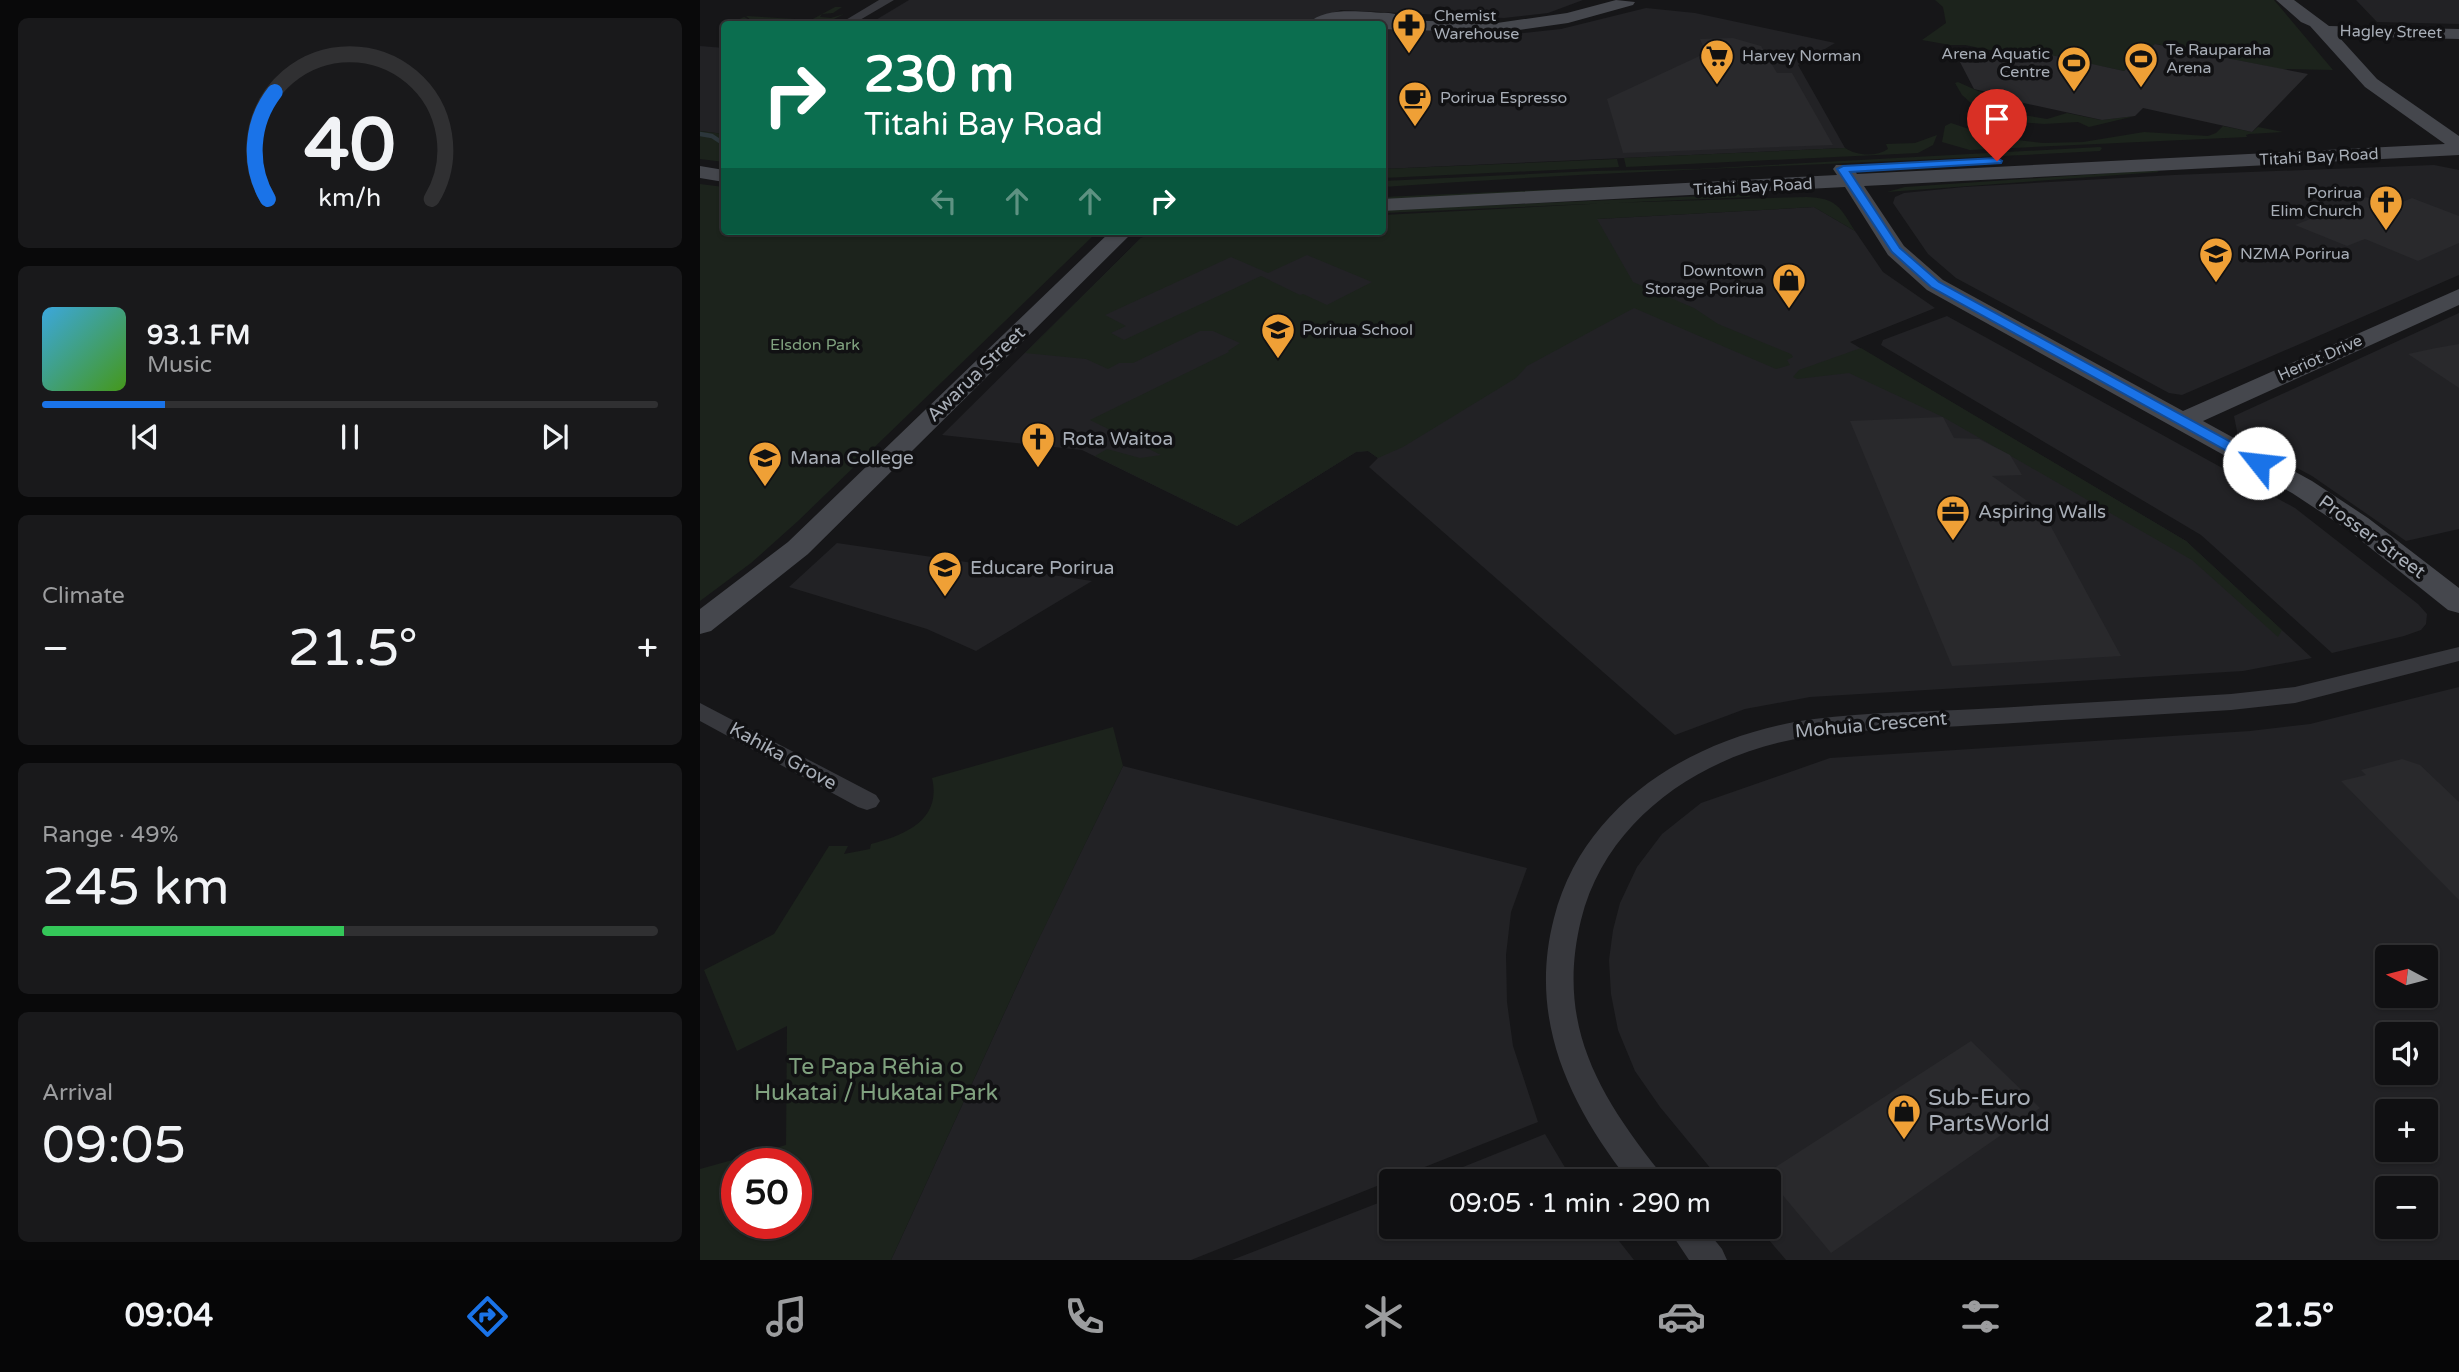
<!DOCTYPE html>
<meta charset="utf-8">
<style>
:root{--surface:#101012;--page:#19191b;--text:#f1f3f6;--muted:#9c9d9f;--line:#303032;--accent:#1a73e8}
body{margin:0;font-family:"Varela Round",sans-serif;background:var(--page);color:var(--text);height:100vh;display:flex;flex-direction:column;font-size:26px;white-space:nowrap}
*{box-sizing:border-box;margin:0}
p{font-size:23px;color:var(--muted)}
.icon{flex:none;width:38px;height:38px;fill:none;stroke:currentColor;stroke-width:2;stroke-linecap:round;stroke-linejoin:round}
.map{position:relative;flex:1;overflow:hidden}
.side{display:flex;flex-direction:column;gap:18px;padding:18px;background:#09090a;width:700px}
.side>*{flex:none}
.top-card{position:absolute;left:21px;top:21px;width:665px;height:214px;border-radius:7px;box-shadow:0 2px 5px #0004,0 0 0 2px var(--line);background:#0b6e4f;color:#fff;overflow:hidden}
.needle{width:46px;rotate:277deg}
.buttons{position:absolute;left:1675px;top:945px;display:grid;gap:14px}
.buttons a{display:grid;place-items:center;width:63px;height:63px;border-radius:7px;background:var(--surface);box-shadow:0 2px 5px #0004,0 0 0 2px var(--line);font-size:35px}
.speed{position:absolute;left:21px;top:1148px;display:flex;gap:14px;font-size:35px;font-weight:700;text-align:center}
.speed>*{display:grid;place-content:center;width:91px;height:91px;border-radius:50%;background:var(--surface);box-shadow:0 2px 5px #0004,0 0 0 2px var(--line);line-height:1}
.speed .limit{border:10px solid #d22;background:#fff;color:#111}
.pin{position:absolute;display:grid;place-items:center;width:60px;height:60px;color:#fff;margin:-72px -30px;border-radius:50% 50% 50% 0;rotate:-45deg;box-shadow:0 0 7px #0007}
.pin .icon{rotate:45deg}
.me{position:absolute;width:77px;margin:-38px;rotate:299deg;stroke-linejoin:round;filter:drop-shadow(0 0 5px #0008)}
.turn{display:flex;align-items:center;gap:24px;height:147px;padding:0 28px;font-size:32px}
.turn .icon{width:91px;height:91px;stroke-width:2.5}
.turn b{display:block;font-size:49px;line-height:60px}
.lanes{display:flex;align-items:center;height:66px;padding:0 28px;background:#0003;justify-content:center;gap:35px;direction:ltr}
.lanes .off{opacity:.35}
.big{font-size:52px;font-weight:600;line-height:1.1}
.side .widget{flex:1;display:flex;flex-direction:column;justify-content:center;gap:10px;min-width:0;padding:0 24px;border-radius:10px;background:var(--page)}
.side .dial{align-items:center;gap:0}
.dial svg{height:182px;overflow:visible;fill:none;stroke:var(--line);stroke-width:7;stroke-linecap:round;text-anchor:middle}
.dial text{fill:var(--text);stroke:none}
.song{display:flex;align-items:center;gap:21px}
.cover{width:84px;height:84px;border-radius:10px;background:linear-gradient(135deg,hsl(200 70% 55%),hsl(100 70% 35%))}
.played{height:7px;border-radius:4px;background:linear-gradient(90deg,var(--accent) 20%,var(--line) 20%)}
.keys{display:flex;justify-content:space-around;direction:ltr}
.heat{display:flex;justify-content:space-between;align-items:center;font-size:38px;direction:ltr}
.charge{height:10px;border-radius:5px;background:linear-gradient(90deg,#34c759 49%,var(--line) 0)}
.trip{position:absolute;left:679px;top:1169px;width:402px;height:70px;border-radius:7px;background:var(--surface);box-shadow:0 2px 5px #0004,0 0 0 2px var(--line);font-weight:600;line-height:70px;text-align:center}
.tabs{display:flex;height:112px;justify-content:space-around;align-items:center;background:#060607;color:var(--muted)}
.tabs .icon{width:49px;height:49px}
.tabs .current{color:var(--accent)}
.tabs b{font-size:32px;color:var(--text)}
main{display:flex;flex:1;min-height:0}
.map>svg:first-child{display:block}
.built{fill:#222225;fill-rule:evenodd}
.green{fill:#1c231c;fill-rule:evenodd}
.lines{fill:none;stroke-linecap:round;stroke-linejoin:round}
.stream{stroke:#2c363b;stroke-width:4.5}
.building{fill:#29292c}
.street{fill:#37383d;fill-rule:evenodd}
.secondary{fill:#45474d;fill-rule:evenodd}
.route{fill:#1a73e8;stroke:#114b97;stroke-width:2}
.labels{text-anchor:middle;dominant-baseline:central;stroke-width:7;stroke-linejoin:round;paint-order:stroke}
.far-poi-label{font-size:16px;fill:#a8aeb7;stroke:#111113;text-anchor:start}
.far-street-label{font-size:16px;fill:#a8aeb7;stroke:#111113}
.far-park-label{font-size:16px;fill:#80a27f;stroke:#111113}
.street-label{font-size:19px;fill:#a8aeb7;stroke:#111113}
.poi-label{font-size:19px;fill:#a8aeb7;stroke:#111113;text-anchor:start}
.near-park-label{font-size:23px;fill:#80a27f;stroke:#111113}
.near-poi-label{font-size:23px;fill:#a8aeb7;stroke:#111113;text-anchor:start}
</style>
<main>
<section class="side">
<div class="widget dial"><svg viewBox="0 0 100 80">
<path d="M14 69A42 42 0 1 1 86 69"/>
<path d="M14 69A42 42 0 0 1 17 22" stroke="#1a73e8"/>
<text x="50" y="56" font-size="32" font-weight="700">40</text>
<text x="50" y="72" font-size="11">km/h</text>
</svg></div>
<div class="widget">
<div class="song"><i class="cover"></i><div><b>93.1 FM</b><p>Music</p></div></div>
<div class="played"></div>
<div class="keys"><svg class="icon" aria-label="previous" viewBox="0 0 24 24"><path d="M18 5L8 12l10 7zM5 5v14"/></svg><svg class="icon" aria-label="pause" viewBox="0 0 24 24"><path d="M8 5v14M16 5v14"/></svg><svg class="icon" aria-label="next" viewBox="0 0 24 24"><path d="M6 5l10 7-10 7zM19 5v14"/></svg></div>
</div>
<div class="widget"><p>Climate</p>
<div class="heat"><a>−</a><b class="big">21.5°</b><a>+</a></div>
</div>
<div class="widget"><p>Range · 49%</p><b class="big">245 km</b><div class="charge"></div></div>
<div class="widget"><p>Arrival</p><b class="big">09:05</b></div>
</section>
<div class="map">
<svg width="1759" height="1260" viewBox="0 0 1759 1260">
<rect width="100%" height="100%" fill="#161618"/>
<!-- built -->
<path class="built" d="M209 0H883L848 13 804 18 641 10 601 24H169Z
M1656 0H1759V24L1677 22Z
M946 8 995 13 1135 43 1098 65 1145 148 683 169 682 27 770 34 824 33 861 29Z
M0 46 24 48V138V134L0 131Z
M1734 165 1759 170V275L1482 395 1469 393 1256 278 1228 254 1193 203 1195 197 1204 193 1264 187 1474 175Z
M1114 207 1155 231 1183 272 1235 308 1150 342 1486 541 1612 658 1543 671 1110 697 1045 709 975 735 669 467 678 458 668 451 656 452 537 526 382 450 242 435 441 238 465 231H682Z
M1759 313V529L1706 541 1612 476 1538 436 1534 416Z
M1247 316 1595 508 1718 604 1727 614 1726 624 1721 630 1704 636 1632 653 1501 535 1181 345 1183 340Z
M137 543 307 568 392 581 276 651 227 629 89 587Z
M1759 687V1260H1086L1058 1227H1069V1181H1021L960 1107 935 1071 918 1030 911 994 909 960 913 930 920 903 937 867 962 834 1001 803 1130 758 1550 731 1610 724ZM1687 957H1726V996H1687ZM1687 1034H1726V1073H1687ZM1687 1111H1726V1150H1687ZM1687 1188H1726V1227H1687Z
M423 766 827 868 811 912 806 955 807 1002 813 1046 838 1122 491 1260H191L336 944Z
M845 1134 873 1181H734L758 1172V1169Z
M691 1198V1227H908L934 1260H532Z"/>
<!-- green -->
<path class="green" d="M1235 0H1574L1633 70 1581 69 1456 44 1424 71 1337 53 1329 58 1265 45H1250L1222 40 1246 23 1243 7Z
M135 7H142L133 13 122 14 120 17 131 18 144 14 130 21 132 22 122 24 49 22 29 24 44 17 52 21 46 16 111 20Z
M1258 82 1278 91 1324 103 1317 109 1323 115 1347 119 1367 113 1401 120 1435 116 1389 127 1378 122 1344 124 1305 121 1288 115 1272 104 1262 95 1255 83Z
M1251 123 1293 137 1343 143 1383 142 1444 132 1508 136 1516 133 1523 126 1552 132 1558 127 1583 132 1549 134 1546 135 1547 137 1270 150 1242 142 1245 126Z
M0 131 24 134V162L0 159Z
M1237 135 1233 145 1218 153 926 167 924 158 1145 148C1157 156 1176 157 1188 149L1186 144 1215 143Z
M1400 147 1402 148 1400 151C1161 164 921 170 683 187V181L892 171 997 169Z
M917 159 919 167 683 178V169Z
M1456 170 1459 172 1187 192 1205 187Z
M1089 179 683 201 682 197Z
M0 184 24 187V231H392L393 236 98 521 51 563 0 601Z
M1049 194 1050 197 683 213V210Z
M1106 197C1137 198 1140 207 1155 231L1114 207 897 219 933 282 994 308 1018 324 1091 354 1093 357 1087 360 1090 365 1076 369 934 308 827 366 816 378 703 447 678 458 668 451 656 452 537 526 395 456 407 449 440 458 461 455 390 420 529 352 528 351 540 343 513 331H500L433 363H419L408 369 386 359 325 353 441 238 465 231H682L683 215 909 203ZM607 255 672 282 627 305 603 294 600 295 561 276 424 340 411 333 426 326 405 315 531 257 568 273Z
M1161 348 1486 541 1582 630 1578 637 1492 560 1243 417 1149 373 1097 379 1093 377 1099 370Z
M413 727 423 766 330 957 191 1260H0V1169L86 1145 87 1026 37 1051 4 970 74 934 129 846H148L144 854 170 849 171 844C205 835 242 820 232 778ZM37 1164H96V1223H37Z"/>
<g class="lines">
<!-- stream -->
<path class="stream" d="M0 134 12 136 24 144"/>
</g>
<!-- building -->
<path class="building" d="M1033 38 1061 46 1077 73H1092L1133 145 923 153 907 99 1006 53 1000 39Z
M1455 44 1608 74 1552 132 1443 108 1435 116 1402 120 1310 100 1313 98 1274 89 1260 62 1279 63 1276 53 1323 63 1337 52 1424 71Z
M1666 197 1691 207 1712 198 1759 216V243L1718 261 1665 239 1647 246 1595 225Z
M1759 344V388L1708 354 1736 348Z
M1243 417 1254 438 1279 439 1310 455 1322 475 1292 476 1343 512 1421 656 1252 666 1150 421Z
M1702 759 1720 765 1759 802V900L1641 781 1666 775 1661 770Z
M1271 1041 1340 1108 1131 1253 1065 1174Z"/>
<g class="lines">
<!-- street -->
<path class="street" d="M179 0H194L153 24H139Z
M1759 647V661L1595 703 1531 710C1447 715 1362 720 1278 725 1224 729 1168 728 1115 736 1011 749 907 814 881 920 856 1023 897 1093 959 1171L964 1181H929C868 1103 828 1018 854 918 884 800 1000 734 1114 719 1168 712 1224 712 1278 709 1362 704 1447 699 1531 694L1595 687Z
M0 703 176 795 180 801 176 807 167 810 158 807 0 721Z
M967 1227H1004L1022 1249 1027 1260H989Z"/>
<!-- secondary -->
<path class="secondary" d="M916 0 935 2 933 5 868 23 797 33 682 29V24H608C625 5 666 13 689 13L695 14 696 20 797 23 867 13Z
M1576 0H1594L1629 26 1759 29V39L1638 36 1677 79 1759 136V155L1164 186 1204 246 1243 280 1483 411 1759 289V305L1503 421 1612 481 1668 518 1759 588V613L1748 610 1648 530 1592 493 1227 290 1188 255 1145 187 682 211V199L1137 175 1133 169 1136 165H1150L1157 174 1745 144 1665 87 1610 26 1601 22Z
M0 166 24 170V182L0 178Z
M411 231H434L108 554 11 631 0 634V609L88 542Z"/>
</g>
<!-- route -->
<path class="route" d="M1297 158 1302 161 1301 163 1150 172 1200 248 1239 282 1564 460V466H1554L1231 287 1192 252 1137 169 1143 166Z"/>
<!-- icons -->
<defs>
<g id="pharmacy-pin" transform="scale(1.75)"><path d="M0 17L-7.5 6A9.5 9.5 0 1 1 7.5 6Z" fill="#efa036" stroke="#111113"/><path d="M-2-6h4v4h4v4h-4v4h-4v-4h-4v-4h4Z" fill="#111"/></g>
<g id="supermarket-pin" transform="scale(1.75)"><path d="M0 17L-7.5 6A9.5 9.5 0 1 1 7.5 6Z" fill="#efa036" stroke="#111113"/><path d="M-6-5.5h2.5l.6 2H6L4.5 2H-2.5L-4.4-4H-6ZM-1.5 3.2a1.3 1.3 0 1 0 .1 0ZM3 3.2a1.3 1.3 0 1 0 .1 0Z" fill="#111"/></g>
<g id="stadium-pin" transform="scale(1.75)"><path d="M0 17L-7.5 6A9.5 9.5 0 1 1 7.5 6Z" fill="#efa036" stroke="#111113"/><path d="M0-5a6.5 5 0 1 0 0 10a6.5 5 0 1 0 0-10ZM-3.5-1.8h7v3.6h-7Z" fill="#111"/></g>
<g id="cafe-pin" transform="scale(1.75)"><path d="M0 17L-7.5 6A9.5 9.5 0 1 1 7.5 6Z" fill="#efa036" stroke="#111113"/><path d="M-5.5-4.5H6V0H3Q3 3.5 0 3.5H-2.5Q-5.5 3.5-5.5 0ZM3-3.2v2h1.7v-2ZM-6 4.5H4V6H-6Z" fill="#111"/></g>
<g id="church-pin" transform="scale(1.75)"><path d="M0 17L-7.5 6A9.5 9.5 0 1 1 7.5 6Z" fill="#efa036" stroke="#111113"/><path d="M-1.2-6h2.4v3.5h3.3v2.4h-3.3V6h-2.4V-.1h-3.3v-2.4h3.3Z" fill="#111"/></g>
<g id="university-pin" transform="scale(1.75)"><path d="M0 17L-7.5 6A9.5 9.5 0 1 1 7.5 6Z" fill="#efa036" stroke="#111113"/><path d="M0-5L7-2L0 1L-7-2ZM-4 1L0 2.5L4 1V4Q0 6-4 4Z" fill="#111"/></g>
<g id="shop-pin" transform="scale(1.75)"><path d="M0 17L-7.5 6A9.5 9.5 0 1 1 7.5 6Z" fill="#efa036" stroke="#111113"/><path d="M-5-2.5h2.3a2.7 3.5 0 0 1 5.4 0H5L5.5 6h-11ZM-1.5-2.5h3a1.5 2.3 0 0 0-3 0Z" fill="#111"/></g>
<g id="school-pin" transform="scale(1.75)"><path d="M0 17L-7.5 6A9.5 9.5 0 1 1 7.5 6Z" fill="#efa036" stroke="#111113"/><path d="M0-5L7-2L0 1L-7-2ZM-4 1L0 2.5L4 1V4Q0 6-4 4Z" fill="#111"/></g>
<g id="office-pin" transform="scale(1.75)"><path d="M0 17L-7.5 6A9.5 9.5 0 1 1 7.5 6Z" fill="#efa036" stroke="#111113"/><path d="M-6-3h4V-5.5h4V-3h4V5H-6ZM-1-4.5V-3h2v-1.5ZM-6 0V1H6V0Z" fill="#111"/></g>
</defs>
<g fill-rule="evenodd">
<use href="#pharmacy-pin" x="709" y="25"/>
<use href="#supermarket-pin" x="1017" y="56"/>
<use href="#stadium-pin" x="1441" y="59"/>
<use href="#stadium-pin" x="1374" y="63"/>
<use href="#cafe-pin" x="715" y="98"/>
<use href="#church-pin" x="1686" y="202"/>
<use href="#university-pin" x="1516" y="254"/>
<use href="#shop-pin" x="1089" y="280"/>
<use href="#school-pin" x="578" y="330"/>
<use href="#church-pin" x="338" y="439"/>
<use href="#school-pin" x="65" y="458"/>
<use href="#office-pin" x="1253" y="512"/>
<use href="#school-pin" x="245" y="568"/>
<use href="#shop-pin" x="1204" y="1111"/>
</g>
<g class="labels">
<!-- far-poi labels -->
<g class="far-poi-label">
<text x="734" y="16">Chemist<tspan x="734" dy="18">Warehouse</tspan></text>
<text x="1466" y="50">Te Rauparaha<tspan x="1466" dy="18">Arena</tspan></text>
<text x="1350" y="54" text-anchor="end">Arena Aquatic<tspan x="1350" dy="18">Centre</tspan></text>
<text x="1042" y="56">Harvey Norman</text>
<text x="740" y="98">Porirua Espresso</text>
<text x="1662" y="193" text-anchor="end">Porirua<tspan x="1662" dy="18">Elim Church</tspan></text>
<text x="1540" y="254">NZMA Porirua</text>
<text x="1064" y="271" text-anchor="end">Downtown<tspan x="1064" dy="18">Storage Porirua</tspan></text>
<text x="602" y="330">Porirua School</text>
</g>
<!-- far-street labels -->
<g class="far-street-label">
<text transform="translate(1691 32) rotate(1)">Hagley Street</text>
<text transform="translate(1619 157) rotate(-3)">Titahi Bay Road</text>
<text transform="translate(1053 187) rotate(-3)">Titahi Bay Road</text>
<text transform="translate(1620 358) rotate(-24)">Heriot Drive</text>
</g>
<!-- far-park labels -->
<g class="far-park-label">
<text x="115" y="345">Elsdon Park</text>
</g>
<!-- street labels -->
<g class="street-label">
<text transform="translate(276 374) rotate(-44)">Awarua Street</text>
<text transform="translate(1672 537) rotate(36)">Prosser Street</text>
<text transform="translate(1171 725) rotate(-5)">Mohuia Crescent</text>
<text transform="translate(83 756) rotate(29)">Kahika Grove</text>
</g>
<!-- poi labels -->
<g class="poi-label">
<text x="362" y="439">Rota Waitoa</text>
<text x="90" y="458">Mana College</text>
<text x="1278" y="512">Aspiring Walls</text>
<text x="270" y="568">Educare Porirua</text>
</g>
<!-- near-park labels -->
<g class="near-park-label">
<text x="176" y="1067">Te Papa Rēhia o<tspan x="176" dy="26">Hukatai / Hukatai Park</tspan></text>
</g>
<!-- near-poi labels -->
<g class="near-poi-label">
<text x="1228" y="1098">Sub-Euro<tspan x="1228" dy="26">PartsWorld</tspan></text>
</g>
</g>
</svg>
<div class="buttons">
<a><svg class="needle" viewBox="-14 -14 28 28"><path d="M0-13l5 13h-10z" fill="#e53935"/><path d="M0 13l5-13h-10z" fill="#9c9d9f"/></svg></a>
<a><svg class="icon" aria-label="sound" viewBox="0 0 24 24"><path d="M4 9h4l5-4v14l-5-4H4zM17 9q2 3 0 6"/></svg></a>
<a>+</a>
<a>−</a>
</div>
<div class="speed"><div class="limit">50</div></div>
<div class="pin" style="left:1297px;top:161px;background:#d93025"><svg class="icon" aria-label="arrive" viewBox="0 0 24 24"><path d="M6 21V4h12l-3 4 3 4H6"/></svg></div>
<svg class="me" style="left:1559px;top:463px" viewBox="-20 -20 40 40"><circle r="19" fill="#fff"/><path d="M0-13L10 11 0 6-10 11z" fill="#1a73e8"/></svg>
<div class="trip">09:05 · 1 min · 290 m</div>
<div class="top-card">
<div class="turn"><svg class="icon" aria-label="right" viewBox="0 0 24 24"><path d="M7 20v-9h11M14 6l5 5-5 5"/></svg><div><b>230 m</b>Titahi Bay Road</div></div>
<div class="lanes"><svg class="icon off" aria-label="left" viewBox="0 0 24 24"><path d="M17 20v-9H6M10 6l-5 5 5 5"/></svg><svg class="icon off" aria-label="ahead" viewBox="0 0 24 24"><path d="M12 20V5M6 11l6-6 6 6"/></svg><svg class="icon off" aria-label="ahead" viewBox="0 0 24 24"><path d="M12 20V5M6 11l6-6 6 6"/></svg><svg class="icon" aria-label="right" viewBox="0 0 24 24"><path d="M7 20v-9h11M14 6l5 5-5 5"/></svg></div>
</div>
</div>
</main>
<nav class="tabs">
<b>09:04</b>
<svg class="icon current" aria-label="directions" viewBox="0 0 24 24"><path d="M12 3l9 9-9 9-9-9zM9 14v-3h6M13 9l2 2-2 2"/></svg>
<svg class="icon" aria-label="music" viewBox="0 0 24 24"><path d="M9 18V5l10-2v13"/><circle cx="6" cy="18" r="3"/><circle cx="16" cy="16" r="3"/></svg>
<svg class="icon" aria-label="phone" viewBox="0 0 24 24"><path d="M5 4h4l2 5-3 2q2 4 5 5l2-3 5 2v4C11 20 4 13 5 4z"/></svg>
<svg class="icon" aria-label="climate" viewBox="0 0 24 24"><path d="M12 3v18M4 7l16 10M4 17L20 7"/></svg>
<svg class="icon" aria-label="car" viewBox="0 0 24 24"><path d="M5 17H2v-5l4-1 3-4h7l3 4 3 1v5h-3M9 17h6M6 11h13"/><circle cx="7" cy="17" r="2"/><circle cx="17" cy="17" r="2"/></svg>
<svg class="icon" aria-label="filters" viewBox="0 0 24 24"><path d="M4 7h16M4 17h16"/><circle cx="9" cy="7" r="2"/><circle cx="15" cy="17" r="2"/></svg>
<b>21.5°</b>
</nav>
